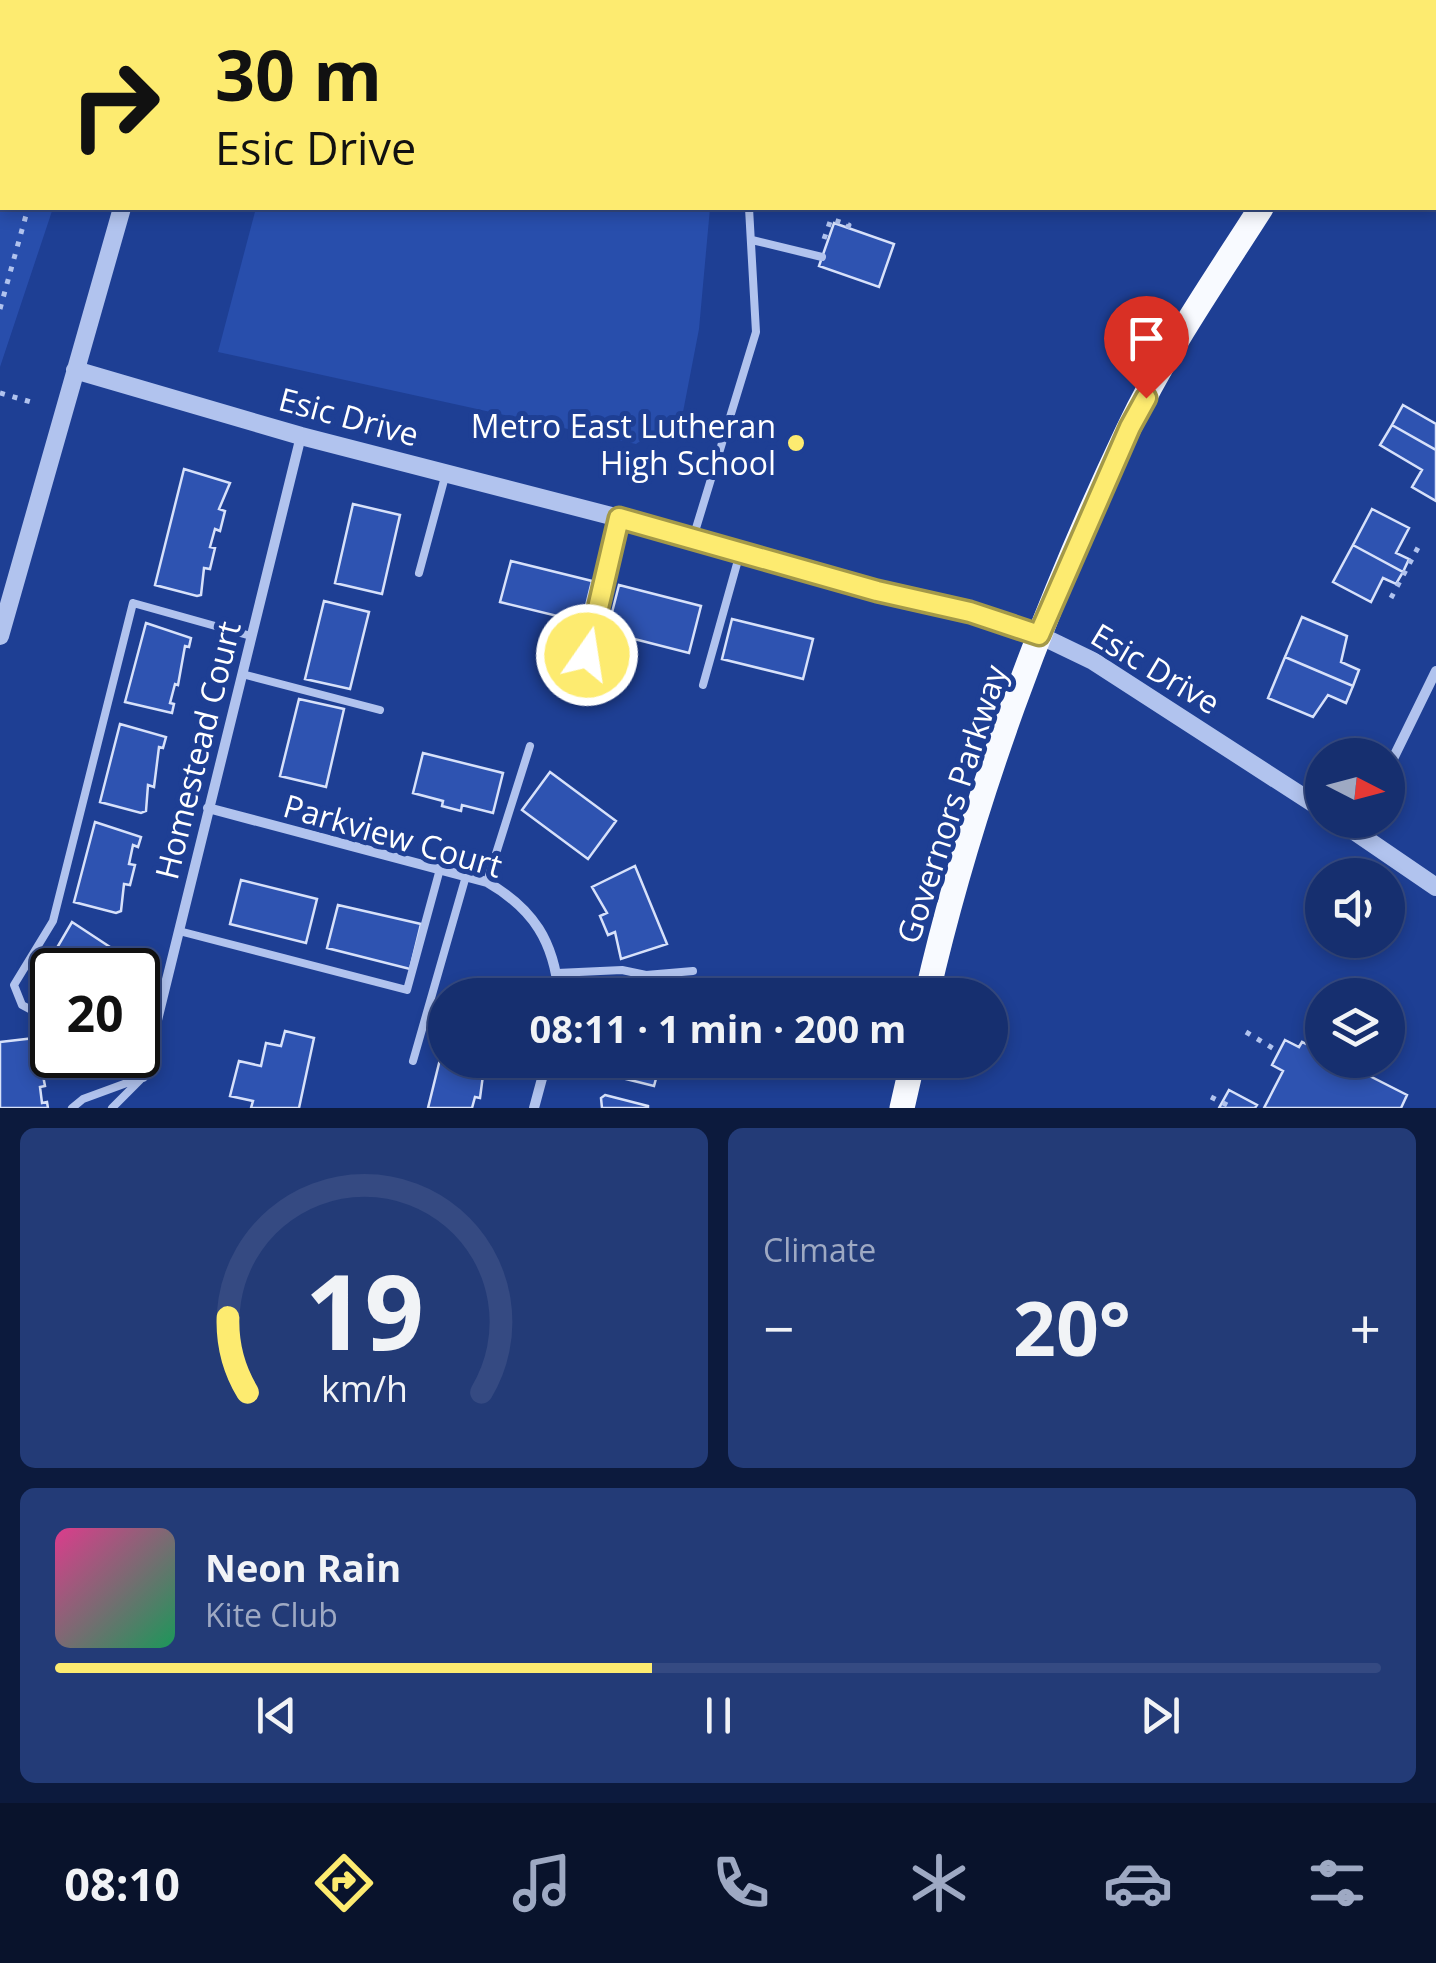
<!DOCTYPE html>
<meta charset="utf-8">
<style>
:root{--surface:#162f6f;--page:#233b77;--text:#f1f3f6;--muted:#9ea9c3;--line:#354a82;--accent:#fdeb70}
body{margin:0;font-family:"Open Sans",sans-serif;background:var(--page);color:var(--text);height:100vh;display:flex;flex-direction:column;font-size:38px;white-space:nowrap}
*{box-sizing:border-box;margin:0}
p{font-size:32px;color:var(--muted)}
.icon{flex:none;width:55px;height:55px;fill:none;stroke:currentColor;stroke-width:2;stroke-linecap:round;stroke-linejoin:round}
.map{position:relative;height:1108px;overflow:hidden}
.details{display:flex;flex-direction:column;gap:20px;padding:20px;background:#0c1a3d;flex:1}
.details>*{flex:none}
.guide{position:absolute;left:0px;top:0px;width:1438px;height:210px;box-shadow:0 5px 15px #0003,0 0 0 2px var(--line);background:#fdeb70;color:#111;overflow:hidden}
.needle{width:65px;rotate:96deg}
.buttons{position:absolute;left:1305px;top:738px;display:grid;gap:20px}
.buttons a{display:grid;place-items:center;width:100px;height:100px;border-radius:50%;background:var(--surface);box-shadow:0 5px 15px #0003,0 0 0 2px var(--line);font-size:50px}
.speed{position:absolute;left:30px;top:948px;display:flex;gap:20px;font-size:50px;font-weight:700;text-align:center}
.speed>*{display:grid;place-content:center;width:130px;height:130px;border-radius:50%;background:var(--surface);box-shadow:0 5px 15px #0003,0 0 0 2px var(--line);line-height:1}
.speed .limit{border:5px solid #111;border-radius:15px;background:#fff;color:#111}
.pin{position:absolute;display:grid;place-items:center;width:85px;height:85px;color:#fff;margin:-102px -42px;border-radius:50% 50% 50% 0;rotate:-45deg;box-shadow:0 0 10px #0007}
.pin .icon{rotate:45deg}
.me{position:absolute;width:110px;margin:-55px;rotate:13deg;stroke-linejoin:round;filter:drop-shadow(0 0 8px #0008)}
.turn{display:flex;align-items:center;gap:35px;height:210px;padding:0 50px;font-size:45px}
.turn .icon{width:130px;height:130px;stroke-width:2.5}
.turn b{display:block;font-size:70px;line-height:85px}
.big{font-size:75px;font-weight:700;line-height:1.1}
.details .widget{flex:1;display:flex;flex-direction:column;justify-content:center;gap:15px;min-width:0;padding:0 35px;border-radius:15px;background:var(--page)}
.details .dial{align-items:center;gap:0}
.dial svg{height:260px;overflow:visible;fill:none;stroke:var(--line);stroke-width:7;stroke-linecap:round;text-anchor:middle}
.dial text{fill:var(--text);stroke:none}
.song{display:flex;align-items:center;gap:30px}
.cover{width:120px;height:120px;border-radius:15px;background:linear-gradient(135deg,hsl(330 70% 55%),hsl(150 70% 35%))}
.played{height:10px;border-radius:5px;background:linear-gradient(90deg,var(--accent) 45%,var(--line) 45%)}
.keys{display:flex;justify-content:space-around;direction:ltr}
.heat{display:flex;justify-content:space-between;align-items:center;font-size:55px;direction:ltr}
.details .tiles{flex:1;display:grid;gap:20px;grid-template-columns:1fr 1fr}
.widget:last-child{grid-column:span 2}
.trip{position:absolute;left:428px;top:978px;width:580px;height:100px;border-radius:50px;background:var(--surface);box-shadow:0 5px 15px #0003,0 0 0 2px var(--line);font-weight:700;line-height:100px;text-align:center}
.menu{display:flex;height:160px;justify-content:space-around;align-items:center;background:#09132c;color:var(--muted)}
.menu .icon{width:70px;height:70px}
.menu .active{color:var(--accent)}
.menu b{font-size:45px;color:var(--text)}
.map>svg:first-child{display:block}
.green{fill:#284eac}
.building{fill:#2e53b1;stroke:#d7e1fa;stroke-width:2.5}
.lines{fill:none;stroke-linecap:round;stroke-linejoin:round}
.path{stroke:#b1c3ee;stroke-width:5;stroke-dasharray:5 8;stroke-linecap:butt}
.service{stroke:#b1c3ee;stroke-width:8}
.minor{stroke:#b1c3ee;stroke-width:10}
.tertiary{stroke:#b1c3ee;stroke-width:18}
.primary{stroke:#f8faff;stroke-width:25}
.route-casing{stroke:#a49949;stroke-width:25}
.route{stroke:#fdeb70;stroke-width:18}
.poi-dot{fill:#fdeb70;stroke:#1e3f94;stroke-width:4}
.labels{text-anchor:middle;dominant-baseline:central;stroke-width:10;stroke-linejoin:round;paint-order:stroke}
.street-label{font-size:32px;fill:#fff;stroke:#1e3f94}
.poi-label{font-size:32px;fill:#fff;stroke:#1e3f94;text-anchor:end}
</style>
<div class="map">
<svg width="1436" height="1108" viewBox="0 0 1436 1108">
<rect width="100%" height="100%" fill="#1e3f94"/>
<!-- green -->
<path class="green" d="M0 0H122L2 2V208H53L0 367Z
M256 208H710L699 329 683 412 636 444 218 352Z"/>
<!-- building -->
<path class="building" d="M834 223 894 244 879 287 819 266Z
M1403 405 1436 424V450L1392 425Z
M1392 425 1436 450V501L1412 487 1422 470 1380 445Z
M184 469 230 483 219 509 225 511 220 531 215 529 210 547 215 548 210 569 204 568 201 595 197 596 155 585Z
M353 504 400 515 382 594 335 583Z
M1372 509 1409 528 1396 553 1409 559 1403 572 1353 545Z
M1353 545 1403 572 1396 584 1383 578 1371 602 1333 582Z
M511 561 592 581 582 622 500 602Z
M619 585 701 606 689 653 607 632Z
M324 601 369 612 350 689 305 679Z
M1302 617 1347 636 1341 662 1359 670 1353 686 1285 657Z
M732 619 813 639 803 679 722 659Z
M146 623 191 638 189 647 185 646 178 685 175 684 170 703 174 704 172 713 125 702Z
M1285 657 1353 686 1346 703 1328 695 1313 717 1268 698Z
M299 699 344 709 326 787 280 776Z
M120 724 166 737 163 748 159 747 154 787 148 785 146 811 141 813 100 802Z
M423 753 503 773 493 813 462 805 461 811 442 806 443 801 413 793Z
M550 772 616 821 588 859 522 810Z
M95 822 141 837 138 847 133 845 129 864 135 865 130 885 124 884 121 911 116 913 74 902Z
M635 866 667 944 621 959 615 932 608 935 600 916 607 913 592 887Z
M241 880 317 899 306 943 230 924Z
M338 905 421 924 410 969 327 948Z
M72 922 113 949 95 970H52V1007L30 994Z
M285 1031 314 1038 299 1108H251L253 1101 230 1096 239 1061 261 1066 266 1043 281 1046Z
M35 1038 36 1066 41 1065 45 1086 40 1087 42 1103 47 1102 48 1108H0V1042Z
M445 1039V1060H485L480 1098 475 1097 472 1108H428Z
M1285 1040 1299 1047 1302 1042 1322 1052V1060H1338L1407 1095 1401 1108H1264L1283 1071 1272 1065Z
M609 1060H661L654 1086 610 1075 606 1072Z
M1229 1090 1257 1105 1255 1108H1219Z
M605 1095 648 1106V1108H602L601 1098Z"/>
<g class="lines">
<!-- path -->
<path class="path" d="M85 2V0
M824 239 831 219 849 225 847 228
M0 309 28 208
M0 393 31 402
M1391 598 1421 542
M1246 1032 1279 1052
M1211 1097 1233 1108"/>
<!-- service -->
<path class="service" d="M751 2V0
M752 240 822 257
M693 538 756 332 749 208
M419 573 446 473
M587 655 619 518
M242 674 380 710
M703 685 740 553
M487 882 530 746
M179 931 407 990 440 869
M557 973 622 970 646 975 595 995
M646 975 693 971
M52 1021 22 1005 14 985 53 921 133 603 251 636
M111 1055 143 1077
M413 1061 466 876
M72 1108 83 1099 143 1077
M112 1108 140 1080"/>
<!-- minor -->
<path class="minor" d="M1388 769 1436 671
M208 808 487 882C534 909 554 942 559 995
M143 1077 301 436
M534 1108 547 1060"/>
<!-- tertiary -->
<path class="tertiary" d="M181 2 182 0
M75 370 301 436 619 518 877 591 970 612 1039 635 1093 661 1322 809
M0 636 122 208
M1338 820 1436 887"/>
<!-- primary -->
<path class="primary" d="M1398 2 1400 0
M927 995C971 803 1044 607 1128 430 1165 352 1215 280 1261 208
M902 1108 913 1060"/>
</g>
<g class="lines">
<!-- route casing -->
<g class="route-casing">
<path id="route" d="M587 655 619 518 877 591 970 612 1039 635 1130 427 1146 398"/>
</g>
<!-- route -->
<use href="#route" class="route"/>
</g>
<!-- markers -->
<circle class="poi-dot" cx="796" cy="443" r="10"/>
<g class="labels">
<!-- street labels -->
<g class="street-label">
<text transform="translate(349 416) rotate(15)">Esic Drive</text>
<text transform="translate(1156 668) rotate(31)">Esic Drive</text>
<text transform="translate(197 750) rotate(-76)">Homestead Court</text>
<text transform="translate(951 804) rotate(-72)">Governors Parkway</text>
<text transform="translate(393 835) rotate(16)">Parkview Court</text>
</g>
<!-- poi labels -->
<g class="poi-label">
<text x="776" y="425">Metro East Lutheran<tspan x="776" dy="37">High School</tspan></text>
</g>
</g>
</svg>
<div class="buttons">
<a><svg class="needle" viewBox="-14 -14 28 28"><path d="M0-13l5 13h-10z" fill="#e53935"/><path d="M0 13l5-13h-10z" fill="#9ea9c3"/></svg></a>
<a><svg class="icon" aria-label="sound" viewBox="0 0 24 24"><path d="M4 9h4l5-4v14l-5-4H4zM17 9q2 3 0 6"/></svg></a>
<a><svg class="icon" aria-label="layers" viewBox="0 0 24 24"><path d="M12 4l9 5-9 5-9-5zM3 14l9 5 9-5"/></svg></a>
</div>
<div class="speed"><div class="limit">20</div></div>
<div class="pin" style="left:1146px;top:398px;background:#d93025"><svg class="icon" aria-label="arrive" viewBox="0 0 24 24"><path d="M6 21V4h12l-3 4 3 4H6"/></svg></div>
<svg class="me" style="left:587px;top:655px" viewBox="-20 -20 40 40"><circle r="17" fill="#fdeb70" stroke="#fff" stroke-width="3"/><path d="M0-11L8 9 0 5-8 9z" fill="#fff"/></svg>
<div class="trip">08:11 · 1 min · 200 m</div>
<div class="guide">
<div class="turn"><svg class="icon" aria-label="right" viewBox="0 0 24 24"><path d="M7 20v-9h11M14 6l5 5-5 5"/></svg><div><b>30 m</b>Esic Drive</div></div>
</div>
</div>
<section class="details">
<div class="tiles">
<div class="widget dial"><svg viewBox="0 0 100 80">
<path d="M14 69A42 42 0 1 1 86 69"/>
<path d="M14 69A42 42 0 0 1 8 46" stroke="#fdeb70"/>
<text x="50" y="56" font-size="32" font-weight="700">19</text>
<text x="50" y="72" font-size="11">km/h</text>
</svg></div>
<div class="widget"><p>Climate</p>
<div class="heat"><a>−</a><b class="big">20°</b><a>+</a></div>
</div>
<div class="widget">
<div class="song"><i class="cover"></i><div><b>Neon Rain</b><p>Kite Club</p></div></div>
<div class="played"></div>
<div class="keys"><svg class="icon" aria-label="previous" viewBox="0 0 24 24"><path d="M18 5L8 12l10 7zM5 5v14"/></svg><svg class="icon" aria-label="pause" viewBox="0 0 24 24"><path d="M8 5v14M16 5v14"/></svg><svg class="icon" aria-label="next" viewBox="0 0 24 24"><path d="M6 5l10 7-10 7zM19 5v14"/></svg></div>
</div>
</div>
</section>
<nav class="menu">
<b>08:10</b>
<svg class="icon active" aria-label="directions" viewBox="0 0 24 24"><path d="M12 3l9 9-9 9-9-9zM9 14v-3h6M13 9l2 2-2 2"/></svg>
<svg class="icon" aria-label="music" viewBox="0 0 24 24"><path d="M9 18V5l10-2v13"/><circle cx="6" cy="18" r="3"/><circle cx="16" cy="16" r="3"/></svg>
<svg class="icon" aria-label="phone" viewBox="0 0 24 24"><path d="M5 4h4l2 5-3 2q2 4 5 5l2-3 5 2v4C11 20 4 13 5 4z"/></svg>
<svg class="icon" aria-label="climate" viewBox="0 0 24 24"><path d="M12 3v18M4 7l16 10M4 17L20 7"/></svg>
<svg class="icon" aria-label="car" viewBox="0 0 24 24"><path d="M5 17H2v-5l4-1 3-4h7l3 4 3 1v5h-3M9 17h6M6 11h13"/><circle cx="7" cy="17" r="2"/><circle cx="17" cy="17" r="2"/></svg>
<svg class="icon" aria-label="filters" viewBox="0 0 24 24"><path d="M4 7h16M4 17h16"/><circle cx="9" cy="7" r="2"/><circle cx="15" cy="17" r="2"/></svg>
</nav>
